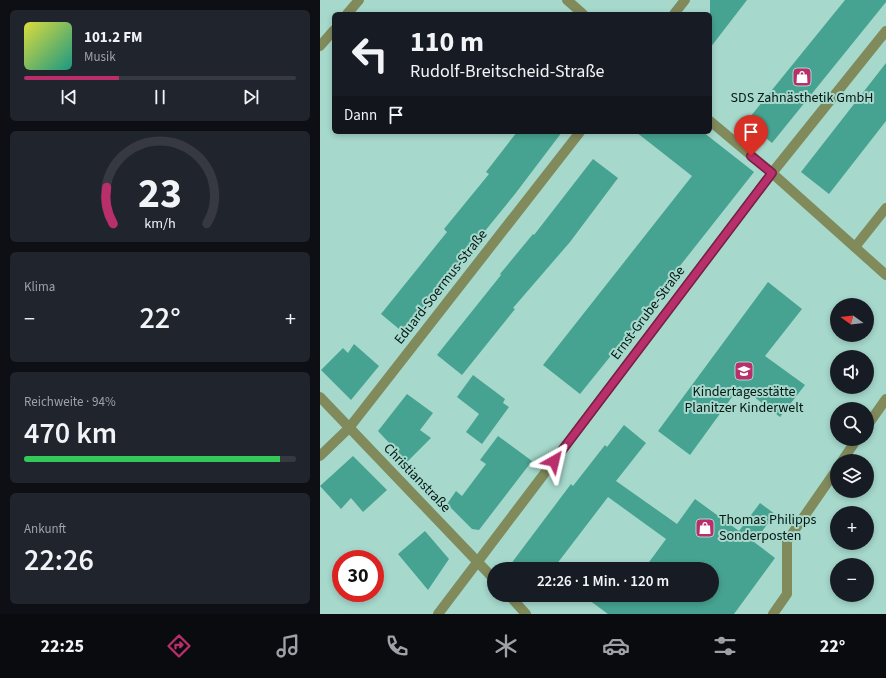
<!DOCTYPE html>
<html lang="de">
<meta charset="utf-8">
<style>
:root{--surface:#171b24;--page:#20242c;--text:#f1f3f6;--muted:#9ea1a6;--line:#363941;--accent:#b82f6c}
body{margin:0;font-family:"Source Sans 3",sans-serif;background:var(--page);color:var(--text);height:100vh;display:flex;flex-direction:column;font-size:15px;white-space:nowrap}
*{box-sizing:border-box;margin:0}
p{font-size:13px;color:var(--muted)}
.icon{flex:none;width:22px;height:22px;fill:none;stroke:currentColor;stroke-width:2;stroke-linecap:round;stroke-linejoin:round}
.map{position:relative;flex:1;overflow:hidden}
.drawer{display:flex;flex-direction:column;gap:10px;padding:10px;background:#0d0f14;width:320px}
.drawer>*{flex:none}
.banner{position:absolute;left:12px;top:12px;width:380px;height:122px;border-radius:6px;box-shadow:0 2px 6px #0003;background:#171b24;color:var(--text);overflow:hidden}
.needle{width:26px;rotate:285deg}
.controls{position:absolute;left:510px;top:298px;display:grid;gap:8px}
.controls a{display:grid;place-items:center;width:44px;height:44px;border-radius:50%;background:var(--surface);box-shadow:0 2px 6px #0003;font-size:20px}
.speed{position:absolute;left:12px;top:550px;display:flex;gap:8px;font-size:20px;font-weight:700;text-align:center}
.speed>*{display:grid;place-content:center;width:52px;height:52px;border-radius:50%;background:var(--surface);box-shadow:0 2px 6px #0003;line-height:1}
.speed .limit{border:6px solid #d22;background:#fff;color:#111}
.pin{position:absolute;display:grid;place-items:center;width:34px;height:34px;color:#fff;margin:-41px -17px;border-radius:50% 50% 50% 0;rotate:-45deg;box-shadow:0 0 4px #0007}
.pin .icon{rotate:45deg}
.me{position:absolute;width:44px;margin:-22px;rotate:37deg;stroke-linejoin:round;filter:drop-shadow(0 0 3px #0008)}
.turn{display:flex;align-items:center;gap:14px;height:84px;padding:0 12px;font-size:18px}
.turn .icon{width:52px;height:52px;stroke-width:2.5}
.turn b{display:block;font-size:28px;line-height:34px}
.then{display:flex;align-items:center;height:38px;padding:0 12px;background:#0003;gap:8px;font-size:15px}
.big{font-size:30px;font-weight:600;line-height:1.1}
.drawer .card{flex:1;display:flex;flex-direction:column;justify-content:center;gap:6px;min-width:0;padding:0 14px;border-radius:6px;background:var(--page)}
.drawer .dial{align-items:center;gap:0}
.dial svg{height:104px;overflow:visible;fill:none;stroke:var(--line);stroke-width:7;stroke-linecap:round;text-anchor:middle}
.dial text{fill:var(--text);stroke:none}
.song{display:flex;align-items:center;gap:12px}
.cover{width:48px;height:48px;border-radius:6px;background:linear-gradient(135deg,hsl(60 70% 55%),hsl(170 70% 35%))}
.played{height:4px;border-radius:2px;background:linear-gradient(90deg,var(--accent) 35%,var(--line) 35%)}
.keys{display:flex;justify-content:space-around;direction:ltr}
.heat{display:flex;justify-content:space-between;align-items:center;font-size:22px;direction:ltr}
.charge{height:6px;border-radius:3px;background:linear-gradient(90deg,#34c759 94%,var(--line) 0)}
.trip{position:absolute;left:167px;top:562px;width:232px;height:40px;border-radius:20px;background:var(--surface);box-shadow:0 2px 6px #0003;font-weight:600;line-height:40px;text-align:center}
.menu{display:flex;height:64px;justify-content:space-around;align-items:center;background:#090b0e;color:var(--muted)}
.menu .icon{width:28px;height:28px}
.menu .selected{color:var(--accent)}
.menu b{font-size:18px;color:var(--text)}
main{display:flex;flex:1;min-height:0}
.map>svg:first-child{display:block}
.building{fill:#47a391}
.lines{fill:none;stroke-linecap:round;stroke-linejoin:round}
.service{stroke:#808a5b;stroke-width:10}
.minor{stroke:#808a5b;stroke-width:10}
.route-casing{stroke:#781f46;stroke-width:10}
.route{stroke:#b82f6c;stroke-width:7}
.labels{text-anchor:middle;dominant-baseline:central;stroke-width:4;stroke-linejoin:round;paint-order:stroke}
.poi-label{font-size:14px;fill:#031612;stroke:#a6d8cc}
.street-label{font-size:14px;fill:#031612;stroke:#a6d8cc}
</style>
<main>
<section class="drawer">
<div class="card">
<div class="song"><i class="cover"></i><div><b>101.2 FM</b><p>Musik</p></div></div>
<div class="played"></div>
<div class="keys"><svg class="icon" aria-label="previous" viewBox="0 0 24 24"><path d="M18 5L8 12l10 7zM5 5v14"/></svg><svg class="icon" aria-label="pause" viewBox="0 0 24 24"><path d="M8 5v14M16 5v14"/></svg><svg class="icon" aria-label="next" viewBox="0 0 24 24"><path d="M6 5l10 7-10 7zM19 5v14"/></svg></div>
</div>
<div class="card dial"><svg viewBox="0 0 100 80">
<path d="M14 69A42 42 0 1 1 86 69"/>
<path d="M14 69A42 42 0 0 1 9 41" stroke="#b82f6c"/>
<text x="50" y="56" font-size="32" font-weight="700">23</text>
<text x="50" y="72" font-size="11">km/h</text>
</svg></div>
<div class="card"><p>Klima</p>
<div class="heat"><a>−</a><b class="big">22°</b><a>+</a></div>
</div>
<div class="card"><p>Reichweite · 94%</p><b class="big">470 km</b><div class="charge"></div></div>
<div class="card"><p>Ankunft</p><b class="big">22:26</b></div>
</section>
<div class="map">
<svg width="566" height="614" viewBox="0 0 566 614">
<rect width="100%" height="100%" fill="#a6d8cc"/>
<!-- building -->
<path class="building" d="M390 0H427L390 48Z
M525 0H566V2L452 143 426 122Z
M566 63V121L509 194 481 172Z
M197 132H242L195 194 134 269 135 270 85 334 61 314 127 232 124 229 169 174 166 172Z
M316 132H383L434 172 333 300 335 301 260 394 223 365 372 176Z
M273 159 298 178 250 242 193 308 195 309 142 375 117 355 181 275 180 274 213 234 214 235Z
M448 282 482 309 445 356 485 385 460 417 420 386 370 455 338 431Z
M34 344 59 366 31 400 1 370 23 348 28 353Z
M153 375 185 399 183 403 189 407 162 444 146 432 159 414 137 397Z
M87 394 113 413 100 430 111 438 87 462 58 431Z
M304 425 326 443 296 481 357 524 375 499 419 531 440 503 455 514 434 542 455 558 414 614H288L269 600 273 595H392V569H324L346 539 288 497 233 569H187L251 484 253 486 285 445 287 447Z
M178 436 212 461 159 530 152 529 127 504 136 491 142 496 166 464 160 460Z
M33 456 67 490 43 512 31 498 21 509 0 486Z
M105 531 129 559 108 590 78 554Z"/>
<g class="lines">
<!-- service -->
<path class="service" d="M535 247 566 208"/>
<!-- minor -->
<path class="minor" d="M247 0 263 14
M27 14 39 0
M354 14 365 0
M0 46 14 30
M390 121 452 173 566 275
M0 397 174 579
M547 426 566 399
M0 456 29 428 260 132
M522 461 537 439
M189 595 206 614
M118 614 452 173 566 31
M453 614 467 594V541L517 469"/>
</g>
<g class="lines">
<!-- route casing -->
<g class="route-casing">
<path id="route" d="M234 461 452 173 431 156"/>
</g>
<!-- route -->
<use href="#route" class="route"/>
</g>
<!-- icons -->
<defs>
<g id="shop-square" transform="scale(1)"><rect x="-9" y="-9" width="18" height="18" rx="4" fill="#b82f6c" stroke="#a6d8cc"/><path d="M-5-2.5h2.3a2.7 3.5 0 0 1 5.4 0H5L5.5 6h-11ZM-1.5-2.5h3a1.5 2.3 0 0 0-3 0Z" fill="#fff"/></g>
<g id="school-square" transform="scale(1)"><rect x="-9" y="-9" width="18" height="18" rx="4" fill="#b82f6c" stroke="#a6d8cc"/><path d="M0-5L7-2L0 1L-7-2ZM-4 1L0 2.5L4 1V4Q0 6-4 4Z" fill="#fff"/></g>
</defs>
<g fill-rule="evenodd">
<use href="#shop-square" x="482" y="77"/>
<use href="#school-square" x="424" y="371"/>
<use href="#shop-square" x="385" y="528"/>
</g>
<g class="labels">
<!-- poi labels -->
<g class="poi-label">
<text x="482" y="98">SDS Zahnästhetik GmbH</text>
<text x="424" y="392">Kindertagesstätte<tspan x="424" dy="16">Planitzer Kinderwelt</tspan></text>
<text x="399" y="520" text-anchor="start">Thomas Philipps<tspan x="399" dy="16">Sonderposten</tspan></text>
</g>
<!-- street labels -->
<g class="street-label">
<text transform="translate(121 287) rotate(-52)">Eduard-Soermus-Straße</text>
<text transform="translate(328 313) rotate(-53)">Ernst-Grube-Straße</text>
<text transform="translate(97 478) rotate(46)">Christianstraße</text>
</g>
</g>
</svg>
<div class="controls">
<a><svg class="needle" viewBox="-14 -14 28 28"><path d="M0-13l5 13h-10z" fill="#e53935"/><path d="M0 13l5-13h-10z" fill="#9ea1a6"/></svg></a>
<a><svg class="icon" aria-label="sound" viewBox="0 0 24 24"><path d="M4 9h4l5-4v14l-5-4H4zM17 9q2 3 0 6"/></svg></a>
<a><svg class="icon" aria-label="search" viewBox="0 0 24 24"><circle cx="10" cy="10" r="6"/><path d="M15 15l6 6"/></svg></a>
<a><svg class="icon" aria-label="layers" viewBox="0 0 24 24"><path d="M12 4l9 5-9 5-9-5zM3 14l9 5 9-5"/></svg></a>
<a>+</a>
<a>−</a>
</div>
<div class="speed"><div class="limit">30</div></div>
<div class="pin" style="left:431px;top:156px;background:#d93025"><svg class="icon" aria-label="arrive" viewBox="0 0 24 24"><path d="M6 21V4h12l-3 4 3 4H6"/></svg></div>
<svg class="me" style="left:234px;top:461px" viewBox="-20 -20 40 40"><path d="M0-17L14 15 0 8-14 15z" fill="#b82f6c" stroke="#fff" stroke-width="4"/></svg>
<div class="trip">22:26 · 1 Min. · 120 m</div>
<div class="banner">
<div class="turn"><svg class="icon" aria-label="left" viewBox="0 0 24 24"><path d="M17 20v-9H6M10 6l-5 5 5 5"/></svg><div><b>110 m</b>Rudolf-Breitscheid-Straße</div></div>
<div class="then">Dann<svg class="icon" aria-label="arrive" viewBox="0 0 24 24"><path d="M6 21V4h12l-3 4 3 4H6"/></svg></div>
</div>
</div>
</main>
<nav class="menu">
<b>22:25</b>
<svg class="icon selected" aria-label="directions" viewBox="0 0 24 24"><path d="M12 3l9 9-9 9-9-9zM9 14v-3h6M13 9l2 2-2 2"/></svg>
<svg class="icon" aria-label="music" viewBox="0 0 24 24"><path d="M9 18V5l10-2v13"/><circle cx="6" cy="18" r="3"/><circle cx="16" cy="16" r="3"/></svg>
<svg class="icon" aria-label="phone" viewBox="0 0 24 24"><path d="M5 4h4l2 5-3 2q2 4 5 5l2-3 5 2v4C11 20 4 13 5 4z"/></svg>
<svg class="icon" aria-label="climate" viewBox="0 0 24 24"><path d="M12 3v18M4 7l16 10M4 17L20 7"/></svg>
<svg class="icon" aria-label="car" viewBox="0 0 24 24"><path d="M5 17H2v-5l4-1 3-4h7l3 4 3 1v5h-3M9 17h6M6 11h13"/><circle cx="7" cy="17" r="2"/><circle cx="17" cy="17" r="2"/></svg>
<svg class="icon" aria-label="filters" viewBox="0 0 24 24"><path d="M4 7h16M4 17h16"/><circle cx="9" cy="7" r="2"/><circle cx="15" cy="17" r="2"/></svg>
<b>22°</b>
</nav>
